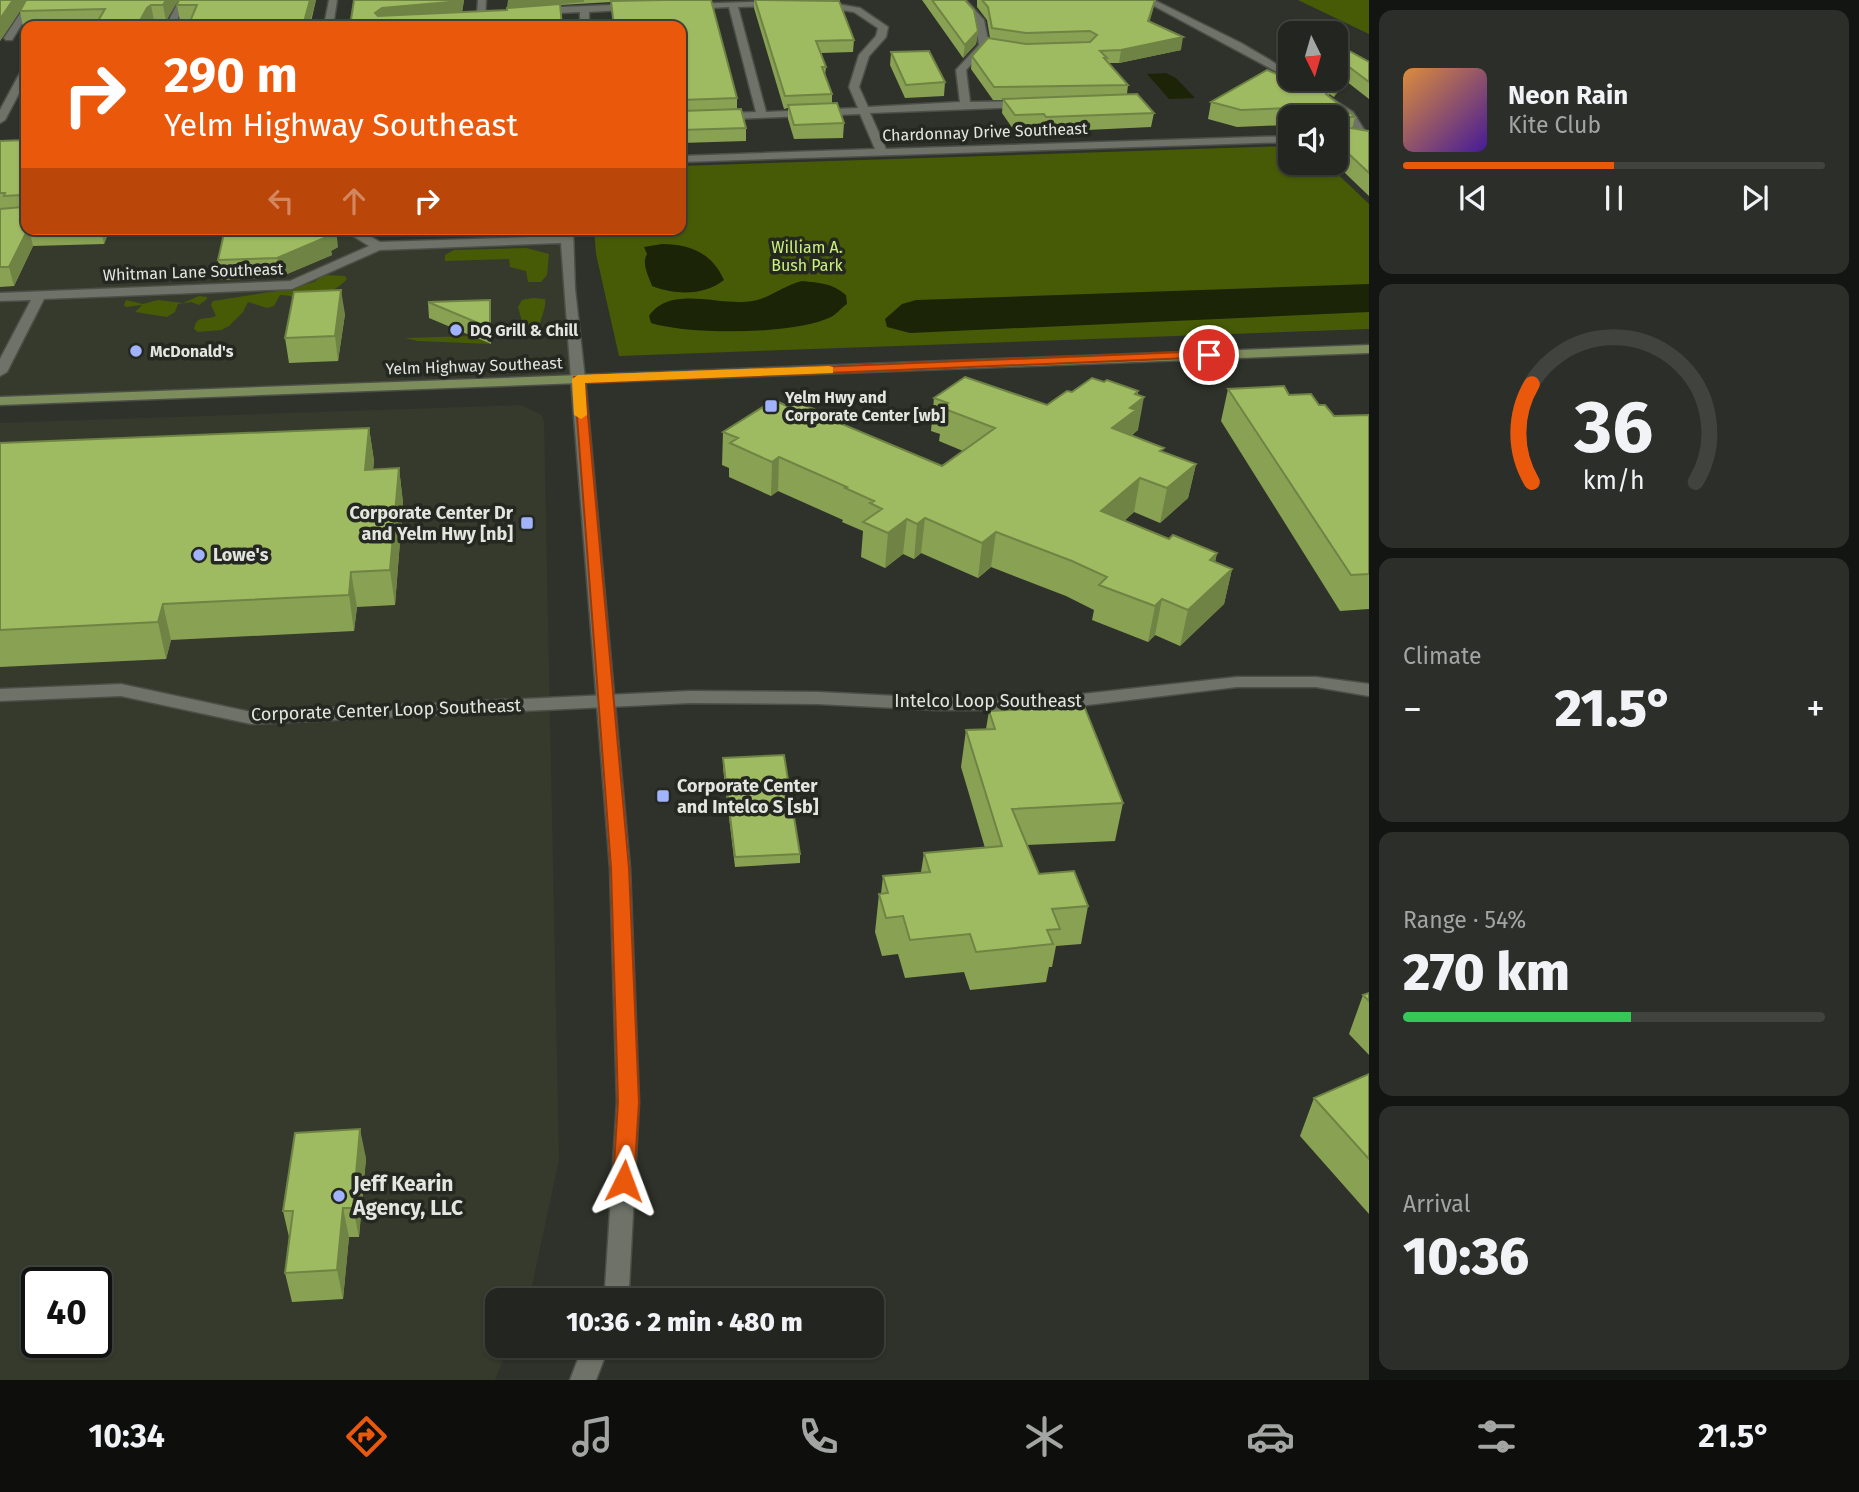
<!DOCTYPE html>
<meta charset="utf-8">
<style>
:root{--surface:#232620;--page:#2b2e29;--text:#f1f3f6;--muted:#a3a5a5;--line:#40433e;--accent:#ea580c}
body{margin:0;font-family:"Fira Sans",sans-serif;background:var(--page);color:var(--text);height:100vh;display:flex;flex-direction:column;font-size:26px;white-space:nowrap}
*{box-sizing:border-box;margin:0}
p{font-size:23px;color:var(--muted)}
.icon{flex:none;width:38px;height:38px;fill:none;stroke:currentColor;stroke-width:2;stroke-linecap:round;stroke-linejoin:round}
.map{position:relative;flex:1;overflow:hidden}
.sheet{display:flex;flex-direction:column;gap:10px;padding:10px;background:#131512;width:490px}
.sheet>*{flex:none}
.guide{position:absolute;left:21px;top:21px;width:665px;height:214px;border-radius:14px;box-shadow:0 2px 5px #0004,0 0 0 2px var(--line);background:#ea580c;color:#fff;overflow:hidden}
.needle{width:46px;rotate:175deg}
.controls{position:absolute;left:1278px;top:21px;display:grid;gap:14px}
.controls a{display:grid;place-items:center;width:70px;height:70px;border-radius:14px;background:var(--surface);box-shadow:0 2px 5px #0004,0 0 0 2px var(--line);font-size:35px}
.speed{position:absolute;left:21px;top:1267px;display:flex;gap:14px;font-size:35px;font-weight:700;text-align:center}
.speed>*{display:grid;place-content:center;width:91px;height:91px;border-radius:50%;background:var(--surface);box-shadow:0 2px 5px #0004,0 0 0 2px var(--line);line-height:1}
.speed .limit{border:4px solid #111;border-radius:10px;background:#fff;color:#111}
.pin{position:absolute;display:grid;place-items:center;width:60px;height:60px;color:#fff;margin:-30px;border:4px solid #fff;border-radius:50%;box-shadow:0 2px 7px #0007}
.me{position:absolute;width:77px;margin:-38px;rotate:3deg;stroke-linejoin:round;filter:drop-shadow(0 0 5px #0008)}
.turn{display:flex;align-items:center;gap:24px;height:147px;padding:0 28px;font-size:32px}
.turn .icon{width:91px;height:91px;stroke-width:2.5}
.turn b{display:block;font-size:49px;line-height:60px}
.lanes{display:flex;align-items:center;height:66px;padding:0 28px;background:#0003;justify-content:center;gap:35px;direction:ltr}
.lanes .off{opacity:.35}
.big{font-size:52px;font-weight:800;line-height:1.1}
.sheet .tile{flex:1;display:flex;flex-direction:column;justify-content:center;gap:10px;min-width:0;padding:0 24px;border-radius:14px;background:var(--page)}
.sheet .dial{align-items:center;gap:0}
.dial svg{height:182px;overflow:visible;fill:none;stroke:var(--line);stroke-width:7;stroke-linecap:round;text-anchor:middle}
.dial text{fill:var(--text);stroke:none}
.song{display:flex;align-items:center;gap:21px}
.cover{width:84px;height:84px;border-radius:10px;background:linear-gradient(135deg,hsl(30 70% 55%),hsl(260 70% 35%))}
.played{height:7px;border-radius:4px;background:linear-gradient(90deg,var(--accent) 50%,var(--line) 50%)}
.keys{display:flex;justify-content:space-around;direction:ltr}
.heat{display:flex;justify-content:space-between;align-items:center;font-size:38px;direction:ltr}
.charge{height:10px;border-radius:5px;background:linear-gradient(90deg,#34c759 54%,var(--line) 0)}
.trip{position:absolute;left:485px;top:1288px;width:399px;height:70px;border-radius:14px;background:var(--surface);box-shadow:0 2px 5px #0004,0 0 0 2px var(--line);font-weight:800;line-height:70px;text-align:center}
.tabs{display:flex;height:112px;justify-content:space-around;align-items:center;background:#0e0f0d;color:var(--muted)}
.tabs .icon{width:49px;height:49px}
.tabs .selected{color:var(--accent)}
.tabs b{font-size:32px;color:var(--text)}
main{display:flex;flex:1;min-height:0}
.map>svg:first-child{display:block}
.built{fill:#353a2c;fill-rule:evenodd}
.green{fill:#475b07}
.water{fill:#1c2408}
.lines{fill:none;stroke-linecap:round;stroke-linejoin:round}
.minor-casing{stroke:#4c4f48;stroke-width:3}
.tertiary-casing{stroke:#4c4f48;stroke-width:3}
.secondary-casing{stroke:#4c4f48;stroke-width:3}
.minor{fill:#6e7268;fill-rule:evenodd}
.tertiary{fill:#6e7268;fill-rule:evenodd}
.secondary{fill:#7e8d5c;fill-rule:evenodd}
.wall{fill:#89a153}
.shaded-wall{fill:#6f8344}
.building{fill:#9fbb61;stroke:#6f8344;stroke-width:2}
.route{fill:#ea580c;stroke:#983908;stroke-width:2}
.slow{fill:#f59e0b}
.poi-dot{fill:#a1b3fd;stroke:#252820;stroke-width:2.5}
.labels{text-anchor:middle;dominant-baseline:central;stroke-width:7;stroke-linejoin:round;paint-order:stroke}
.far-street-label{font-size:16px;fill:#e3e5e0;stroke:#252820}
.far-park-label{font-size:16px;fill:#cdf27b;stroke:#252820}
.far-poi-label{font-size:16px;font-weight:bold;fill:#e3e5e0;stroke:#252820;text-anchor:start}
.poi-label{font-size:18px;font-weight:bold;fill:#e3e5e0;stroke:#252820;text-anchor:start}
.street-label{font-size:18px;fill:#e3e5e0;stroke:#252820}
.near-poi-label{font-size:21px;font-weight:bold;fill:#e3e5e0;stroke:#252820;text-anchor:start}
</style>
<main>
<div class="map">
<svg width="1369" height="1380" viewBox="0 0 1369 1380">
<rect width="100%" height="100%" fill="#2f322a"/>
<!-- built -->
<path class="built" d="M0 221 26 229H348L378 246 568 239 578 379 0 401Z
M521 405 542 415 544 422 559 1160 529 1300H497V1346H509L495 1380H0V423ZM37 1283H96V1342H37Z"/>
<!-- green -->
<path class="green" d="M1297 0H1369V34L1298 0Z
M1290 146V163H1326L1369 204V329L619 356 596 254 594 229H681V166Z
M526 248 549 254 547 275 541 282H528L526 271 510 267 509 259 445 261V255L454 250Z
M324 275 345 276 347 279C336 291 314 302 296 298 290 296 287 295 280 295L274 306 267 308 248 302 243 312 229 326 221 330 198 332 194 329C197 314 205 321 216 316L211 305 213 301 289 289 314 282Z
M199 296 207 297V299L199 305 191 302 178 304 175 312 167 317 135 312 142 305 126 307 124 305 126 300 143 304 158 300 183 303Z
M533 298 545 299C547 308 539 320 539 331L525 332 518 307 522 300Z
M472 336 490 344 418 341 405 338Z"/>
<!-- water -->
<path class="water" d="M1166 73 1176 78 1195 98 1169 99 1147 74Z
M662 244C690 244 712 253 724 280 704 296 675 295 652 286 649 276 641 264 647 254L644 247Z
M802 281C820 283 832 283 846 295L847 304C841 308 837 314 831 317 794 335 690 335 651 323L649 316C671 284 720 307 752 301 771 298 784 285 802 281Z
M1369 284V312L910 333 887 327 885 319 902 304 916 300Z"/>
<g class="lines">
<!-- minor casing -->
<g class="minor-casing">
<path id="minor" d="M29 0H37L12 40H6L4 38Z
M179 0H187L174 26H166Z
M329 0H337L333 26H324Z
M478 0H486L485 18 477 16Z
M957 0H966L984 20 989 45 966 70 970 102 1027 101 1032 104 1027 107 870 113 886 149 1290 136V142L681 162V156L875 149 860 114 681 121V115L756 112 729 7 691 9 688 8V4L781 1V5L778 6 738 7 766 112 858 108 849 87 859 55 876 36 878 28 854 12 817 6V2L820 1 860 8 888 27 886 37 869 56 859 87 868 107 960 102 956 70 979 45 975 21Z
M1143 0H1154L1241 43 1290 72V79H1301L1353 112 1365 131 1362 140 1353 142 1355 131 1345 116 1290 79Z
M635 4 638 5V9L589 12V26H580V12L537 14 532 11 537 8Z
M26 68V80L5 120 0 123V110L21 71Z
M342 229H357L380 242 561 236V229H573L575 289 585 379 578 383 571 379 561 243 380 250 292 289 44 299 7 372 0 376V359L31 300 0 301V293L290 281 369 246Z
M1237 677H1316L1369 684V696L1316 687H1237L1046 710H937L818 704 690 703 251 724 121 696 0 701V689L121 684 251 712 690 691 818 692 937 698H1046Z"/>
</g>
<!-- tertiary casing -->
<g class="tertiary-casing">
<path id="tertiary" d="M578 375 585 379 630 868 639 1102 629 1288 624 1300H599L605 1288 617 1102 610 868 571 379Z
M583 1346H609L596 1380H570Z"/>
</g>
<!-- secondary casing -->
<g class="secondary-casing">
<path id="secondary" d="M1369 345V353L0 405V397Z"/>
</g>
<!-- minor -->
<use href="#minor" class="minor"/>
<!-- tertiary -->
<use href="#tertiary" class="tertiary"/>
<!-- secondary -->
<use href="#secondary" class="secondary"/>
</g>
<!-- wall -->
<path class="wall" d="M0 0H178L166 21H154L150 23 148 26H95L96 25 23 27 20 11 0 41Z
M316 0 311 22 180 21 177 5Z
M354 0H464L462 12 507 10 508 0H711L737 98V109L746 128V141L681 143V26H613L611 2 560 5 562 26Z
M754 0H834L854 40 853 52 821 53 826 67 825 75 832 94V104L844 123 843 138 794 139 788 119V108L784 109 754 8Z
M922 0H965L978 31 976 44 963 58Z
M977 0H1155L1149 22 1181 50 1119 63H1109L1128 85 1127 94 1154 113 1151 127 1044 132 1042 128 1013 129 1002 113 1003 100H993L971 69 972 56 990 38 987 20 977 7Z
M1335 43 1369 62V99L1346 81 1334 97 1329 94 1328 96 1355 117 1352 129 1369 131V196L1345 173 1332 163H1335V117H1290V129L1285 125 1237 127 1208 119 1211 102 1309 88 1316 79H1335Z
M891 52 945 82 944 96 905 98 890 65Z
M26 140V229H110L104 244 33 246 14 286 0 287V141Z
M338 247 331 251 332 255 280 277 221 280 218 260Z
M428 302 491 316V344L429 318Z
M345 314 338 361 289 363 285 338Z
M1104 382 1138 391V430L1132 435 1163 452 1196 464 1188 498 1160 523 1134 512 1124 521 1169 539 1217 553 1215 562 1232 569 1224 604 1180 646 1155 635 1148 642 1092 620 1094 610 1066 596 991 567 978 578 921 553 914 559 903 554 885 568 861 557 863 531 842 522 843 520 778 491 771 496 729 477V468L722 465 723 432 789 407 829 415V419L942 466 963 451 939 441 940 434 931 431 934 398 1047 405 1072 392Z
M1228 389 1289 395 1319 405 1334 416 1369 415V609L1340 611 1221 421Z
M369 428 374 461 373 470 399 468 403 503 395 605 357 607 354 631 171 640 166 659 0 667V443Z
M989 711 1123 803 1115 841 1027 845 1039 874 1088 906 1081 944 1056 946 1052 967H1049L1046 982 970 990 964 972 905 978 898 954 882 956 875 932 879 894H881L883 876 921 872 924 853 985 848 961 767 966 730 986 729Z
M723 758 800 854V863L735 867 723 768Z
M1369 993V1055L1349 1034 1363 995Z
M1369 1074V1214L1300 1136 1314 1098Z
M366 1158 359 1237H349L343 1299 292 1302 285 1273 289 1237 283 1211Z"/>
<!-- shaded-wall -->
<path class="shaded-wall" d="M13 0H27L0 41V19Z
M166 0H178L166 21 163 5Z
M310 0H316L309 26 304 22Z
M464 0 462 13 376 26 375 13 382 8Z
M508 0H584V2L508 9Z
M1155 0 1153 10 1146 34 1148 21Z
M151 5 154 21 150 23 148 26H137L147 8Z
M978 31 976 44 963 58 965 45Z
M1183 37 1181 50 1119 63 1121 50Z
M1349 67 1346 81 1334 97 1337 83Z
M28 229H29L33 246 14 286 9 267Z
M101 229H110L104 244Z
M336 229 338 247 331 251 332 255 280 277 277 258Z
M341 290 345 314 338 361 335 336Z
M490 300 491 316V344L490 328Z
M1138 391 1136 403 1144 397 1138 430 1132 434 1130 443 1112 428 1135 394Z
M369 428 374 461 369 504 365 470Z
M779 457 778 491 771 496 772 462Z
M1196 464 1188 498 1160 523 1167 488Z
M399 468 403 503 395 605 390 570Z
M1140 478 1134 512 1094 546 1101 511Z
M925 518 921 553 914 559 917 524Z
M907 519 903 554 885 568 888 533Z
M996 532 991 567 978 578 982 543Z
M1217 553 1209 588 1210 560Z
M1232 569 1224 604 1180 646 1188 610Z
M351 572 357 607 354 631 349 595Z
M1162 599 1155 635 1148 642 1155 606Z
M163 604 171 640 166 659 158 622Z
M360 1129 366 1158 359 1237 353 1208Z
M343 1208 349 1237 343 1299 337 1270Z"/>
<!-- building -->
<path class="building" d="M0 0H13L0 19Z
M26 0H166L163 5H151L147 8 137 26H95L105 9 20 11Z
M179 0H310L304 22 346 21 345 26H188L197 5H177Z
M354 0H461V1L382 8 375 13 378 16 507 10V8L560 4 562 26H350Z
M664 0H711L737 98 681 100V26H614L611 1Z
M755 0 839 1 854 40 816 41 826 67H822L832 94 785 96Z
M932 0H965L974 10 978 31 965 45Z
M982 0H1155L1148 21 1183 37 1121 50 1100 51 1107 58H1104L1128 85 994 87 972 56 988 38 1026 44 1090 42 1097 35 1090 31 1026 33 992 28 988 7Z
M1335 43 1369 62V82L1349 67 1337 83 1330 79H1335Z
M929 51 945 82 906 85 891 52Z
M1267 70 1309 88 1313 79H1315L1330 89 1326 94 1355 117H1337V126L1369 131V173L1350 155 1335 144V117H1297V114L1289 108 1241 110 1211 102Z
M1137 94 1154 113 1046 117 1044 114 1015 115 1003 99Z
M837 103 844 123 794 125 788 105Z
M741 109 746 128 681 130V111Z
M26 140V229H28L9 267H0V209L22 207 24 198 21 195 4 196 5 193H0V141Z
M225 229H334L325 234 329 236 277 258 218 260Z
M341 290 335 336 285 338 294 292Z
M490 300V328L428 302Z
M965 377 1047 405 1067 391 1072 392 1092 378 1104 382 1107 380 1138 391 1135 394 1144 397 1130 408 1136 410 1112 428 1164 448 1160 451 1196 464 1167 488 1140 478 1101 511 1169 539 1173 535 1217 553 1210 560 1232 569 1188 610 1162 599 1155 606 1099 585 1107 577 1072 561 996 532 982 543 925 518 917 524 907 519 888 533 863 522 882 509 870 503 874 501 845 488 847 487 779 457 772 462 730 443 738 438 723 432 774 400 789 407 797 402 829 415 825 417 942 466 995 428 942 408 948 403 934 398Z
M1284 386 1289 395 1311 394 1319 405H1325L1334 416 1369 415V574L1351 575 1228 389Z
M369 428 365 470 399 468 390 570 351 572 349 595 163 604 158 622 0 630V443Z
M1084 706 1123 803 1012 809 1039 874 1074 871 1088 906 1052 909 1060 929 1047 930 1053 944 976 952 970 934 910 940 903 916 886 918 879 894 888 893 883 876 930 872 924 853 1002 846 966 730 995 729 989 711Z
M784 755 800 854 735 857 723 758Z
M1369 993V1001L1363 995Z
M1369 1074V1159L1314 1098Z
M360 1129 353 1208H343L337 1270 285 1273 293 1211H283L295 1133Z"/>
<!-- route -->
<path class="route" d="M1209 351 1215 355 1214 357 585 383 629 868 639 1102 634 1181 631 1188 624 1191 616 1188 613 1181 618 1102 611 868 574 377Z"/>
<!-- slow -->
<path class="slow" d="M829 366 833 367V373L585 383 587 415 581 419 574 415 572 379 578 375Z"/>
<!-- markers -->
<g class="poi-dot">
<circle cx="456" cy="330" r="7"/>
<circle cx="136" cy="351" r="7"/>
<rect x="764" y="399" width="14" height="14" rx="3.5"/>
<rect x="520" y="516" width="14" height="14" rx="3.5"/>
<circle cx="199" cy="555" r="7"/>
<rect x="656" y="789" width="14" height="14" rx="3.5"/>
<circle cx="339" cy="1196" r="7"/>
</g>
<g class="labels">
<!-- far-street labels -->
<g class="far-street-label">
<text transform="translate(985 132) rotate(-2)">Chardonnay Drive Southeast</text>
<text transform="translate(193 272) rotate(-2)">Whitman Lane Southeast</text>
<text transform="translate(474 366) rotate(-2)">Yelm Highway Southeast</text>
</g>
<!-- far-park labels -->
<g class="far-park-label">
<text x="807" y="247">William A.<tspan x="807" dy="18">Bush Park</tspan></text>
</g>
<!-- far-poi labels -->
<g class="far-poi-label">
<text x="470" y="330">DQ Grill &amp; Chill</text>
<text x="150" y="351">McDonald's</text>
<text x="785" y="397">Yelm Hwy and<tspan x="785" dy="18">Corporate Center [wb]</tspan></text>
</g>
<!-- poi labels -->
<g class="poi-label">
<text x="513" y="513" text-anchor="end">Corporate Center Dr<tspan x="513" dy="21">and Yelm Hwy [nb]</tspan></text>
<text x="213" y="555">Lowe's</text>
<text x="677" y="786">Corporate Center<tspan x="677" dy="21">and Intelco S [sb]</tspan></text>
</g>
<!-- street labels -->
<g class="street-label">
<text x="988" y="701">Intelco Loop Southeast</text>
<text transform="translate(386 710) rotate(-2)">Corporate Center Loop Southeast</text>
</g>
<!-- near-poi labels -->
<g class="near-poi-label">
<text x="353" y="1184">Jeff Kearin<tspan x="353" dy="24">Agency, LLC</tspan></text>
</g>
</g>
</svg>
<div class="controls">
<a><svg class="needle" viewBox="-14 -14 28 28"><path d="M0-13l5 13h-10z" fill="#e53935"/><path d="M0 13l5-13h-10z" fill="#a3a5a5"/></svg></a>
<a><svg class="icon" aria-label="sound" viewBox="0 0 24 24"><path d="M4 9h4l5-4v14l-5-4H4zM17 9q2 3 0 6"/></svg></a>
</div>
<div class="speed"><div class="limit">40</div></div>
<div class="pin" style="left:1209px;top:355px;background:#d93025"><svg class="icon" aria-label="arrive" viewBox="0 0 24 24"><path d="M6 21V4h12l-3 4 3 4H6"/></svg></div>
<svg class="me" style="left:624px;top:1181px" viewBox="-20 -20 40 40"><path d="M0-17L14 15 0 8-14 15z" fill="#ea580c" stroke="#fff" stroke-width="4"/></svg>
<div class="trip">10:36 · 2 min · 480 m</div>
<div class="guide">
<div class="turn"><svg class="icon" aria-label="right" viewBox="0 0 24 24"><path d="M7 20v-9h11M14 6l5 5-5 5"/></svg><div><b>290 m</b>Yelm Highway Southeast</div></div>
<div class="lanes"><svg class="icon off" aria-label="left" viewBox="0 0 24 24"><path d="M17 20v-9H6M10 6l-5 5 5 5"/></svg><svg class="icon off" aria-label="ahead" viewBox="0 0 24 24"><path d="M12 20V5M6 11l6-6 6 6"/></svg><svg class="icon" aria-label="right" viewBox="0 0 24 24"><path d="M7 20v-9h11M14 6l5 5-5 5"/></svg></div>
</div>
</div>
<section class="sheet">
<div class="tile">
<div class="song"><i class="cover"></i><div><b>Neon Rain</b><p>Kite Club</p></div></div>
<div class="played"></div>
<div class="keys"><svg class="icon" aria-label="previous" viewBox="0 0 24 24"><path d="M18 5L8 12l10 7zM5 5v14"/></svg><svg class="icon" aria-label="pause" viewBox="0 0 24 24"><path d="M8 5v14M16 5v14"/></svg><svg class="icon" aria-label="next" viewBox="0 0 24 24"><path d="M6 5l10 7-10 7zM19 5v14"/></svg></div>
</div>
<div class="tile dial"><svg viewBox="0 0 100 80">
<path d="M14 69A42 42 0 1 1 86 69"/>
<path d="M14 69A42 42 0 0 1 14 26" stroke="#ea580c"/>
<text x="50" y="56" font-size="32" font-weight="700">36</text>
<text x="50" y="72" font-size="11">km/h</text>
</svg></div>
<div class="tile"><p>Climate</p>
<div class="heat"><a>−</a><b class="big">21.5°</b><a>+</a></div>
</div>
<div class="tile"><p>Range · 54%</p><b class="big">270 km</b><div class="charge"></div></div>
<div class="tile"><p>Arrival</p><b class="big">10:36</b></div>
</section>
</main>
<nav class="tabs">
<b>10:34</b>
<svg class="icon selected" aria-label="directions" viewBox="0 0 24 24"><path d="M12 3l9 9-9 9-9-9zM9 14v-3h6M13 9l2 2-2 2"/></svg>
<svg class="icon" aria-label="music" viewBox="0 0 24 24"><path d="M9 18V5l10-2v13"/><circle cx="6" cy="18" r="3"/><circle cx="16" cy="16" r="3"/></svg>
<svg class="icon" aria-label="phone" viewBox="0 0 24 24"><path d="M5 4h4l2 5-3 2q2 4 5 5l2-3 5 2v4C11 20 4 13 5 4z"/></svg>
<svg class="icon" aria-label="climate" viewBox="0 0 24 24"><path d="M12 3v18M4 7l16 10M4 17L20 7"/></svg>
<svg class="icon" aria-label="car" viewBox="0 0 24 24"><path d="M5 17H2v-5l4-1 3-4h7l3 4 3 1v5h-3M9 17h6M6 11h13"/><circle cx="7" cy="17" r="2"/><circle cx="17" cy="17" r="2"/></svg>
<svg class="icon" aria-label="filters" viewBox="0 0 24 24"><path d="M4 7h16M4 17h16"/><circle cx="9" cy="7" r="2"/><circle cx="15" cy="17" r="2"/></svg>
<b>21.5°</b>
</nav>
